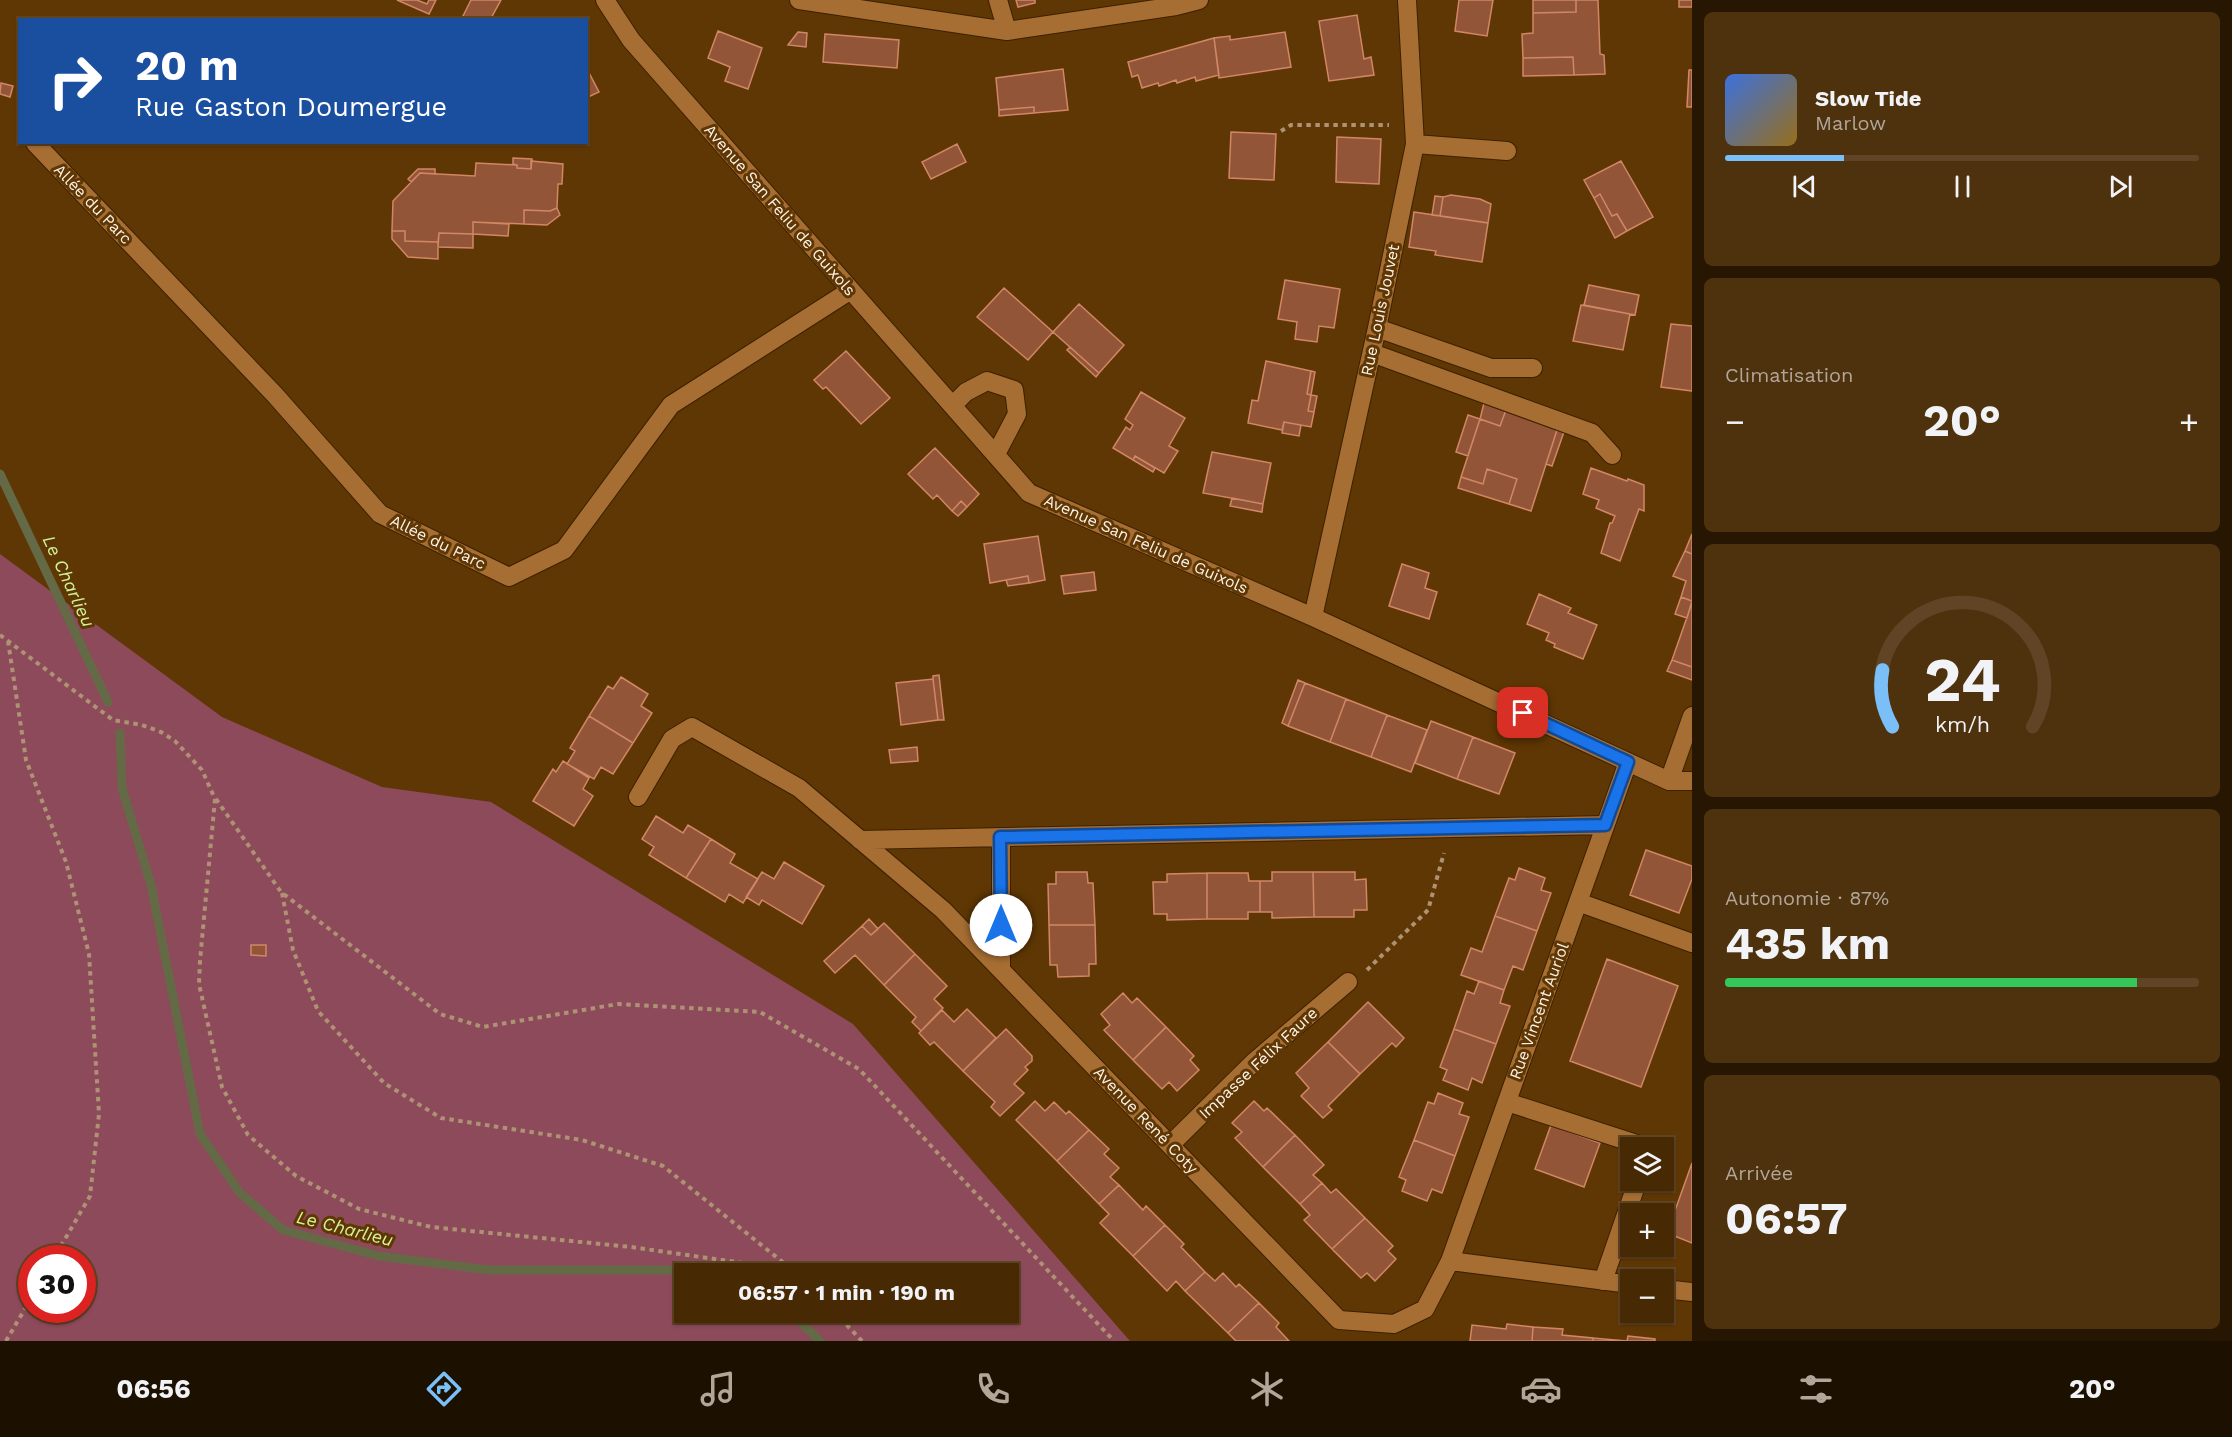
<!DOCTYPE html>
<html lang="fr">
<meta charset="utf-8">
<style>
:root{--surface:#472903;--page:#4e310d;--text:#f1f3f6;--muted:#b0a69a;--line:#5f4525;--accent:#7abff8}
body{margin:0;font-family:"Work Sans",sans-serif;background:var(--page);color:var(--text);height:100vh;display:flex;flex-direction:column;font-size:22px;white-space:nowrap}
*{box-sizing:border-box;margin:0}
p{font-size:20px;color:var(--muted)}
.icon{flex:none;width:33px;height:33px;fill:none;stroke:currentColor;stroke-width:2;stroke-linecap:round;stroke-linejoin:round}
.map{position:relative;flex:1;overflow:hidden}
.side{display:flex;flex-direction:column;gap:12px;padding:12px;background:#271702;width:540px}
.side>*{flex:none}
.banner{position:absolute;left:18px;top:18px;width:570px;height:126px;border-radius:0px;box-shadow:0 2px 4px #0004,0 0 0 2px var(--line);background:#1a4fa0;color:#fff;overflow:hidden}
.tools{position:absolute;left:1620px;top:1137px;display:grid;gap:12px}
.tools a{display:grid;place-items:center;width:54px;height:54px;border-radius:0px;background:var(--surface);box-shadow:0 2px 4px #0004,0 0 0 2px var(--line);font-size:30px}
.speed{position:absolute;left:18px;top:1245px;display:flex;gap:12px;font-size:30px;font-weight:700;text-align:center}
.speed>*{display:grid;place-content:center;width:78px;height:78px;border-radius:50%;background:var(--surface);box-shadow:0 2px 4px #0004,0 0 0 2px var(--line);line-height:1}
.speed .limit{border:9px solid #d22;background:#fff;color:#111}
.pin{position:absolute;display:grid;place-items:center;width:51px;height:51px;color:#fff;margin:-26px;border-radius:12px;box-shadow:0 3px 9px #0006}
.me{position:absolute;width:66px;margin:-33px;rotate:0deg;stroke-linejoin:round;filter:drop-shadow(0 0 4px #0008)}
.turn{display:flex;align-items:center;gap:21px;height:126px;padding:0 18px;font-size:27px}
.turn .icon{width:78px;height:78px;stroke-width:2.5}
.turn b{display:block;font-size:42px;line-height:51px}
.big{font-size:45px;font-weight:700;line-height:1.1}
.side .card{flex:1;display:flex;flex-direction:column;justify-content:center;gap:9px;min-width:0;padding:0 21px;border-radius:9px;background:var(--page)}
.side .dial{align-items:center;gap:0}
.dial svg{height:156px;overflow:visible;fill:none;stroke:var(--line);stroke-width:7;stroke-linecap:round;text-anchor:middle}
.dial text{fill:var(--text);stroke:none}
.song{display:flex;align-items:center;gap:18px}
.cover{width:72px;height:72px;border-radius:9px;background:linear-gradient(135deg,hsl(220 70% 55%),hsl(40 70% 35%))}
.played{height:6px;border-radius:3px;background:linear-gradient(90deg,var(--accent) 25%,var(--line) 25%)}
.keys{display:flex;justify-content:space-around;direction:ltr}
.heat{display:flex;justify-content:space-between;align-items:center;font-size:33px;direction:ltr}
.charge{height:9px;border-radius:4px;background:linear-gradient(90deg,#34c759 87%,var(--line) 0)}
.trip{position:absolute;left:674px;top:1263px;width:345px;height:60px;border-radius:0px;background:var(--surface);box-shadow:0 2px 4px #0004,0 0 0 2px var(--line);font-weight:700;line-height:60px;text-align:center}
.menu{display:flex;height:96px;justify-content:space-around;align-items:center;background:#1c1001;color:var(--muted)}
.menu .icon{width:42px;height:42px}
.menu .active{color:var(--accent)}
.menu b{font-size:27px;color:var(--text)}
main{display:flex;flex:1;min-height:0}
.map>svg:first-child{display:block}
.green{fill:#8d4a5a;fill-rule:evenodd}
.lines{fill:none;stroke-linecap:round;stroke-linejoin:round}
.stream{stroke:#646a45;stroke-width:9}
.building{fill:#935538;stroke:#d18765;stroke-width:1.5}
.minor-casing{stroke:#3d2101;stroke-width:20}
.path{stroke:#ad9273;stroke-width:4;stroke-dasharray:4.5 4.5;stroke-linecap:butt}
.minor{stroke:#a66e33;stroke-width:18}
.route-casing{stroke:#114b97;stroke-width:15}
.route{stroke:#1a73e8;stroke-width:10}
.labels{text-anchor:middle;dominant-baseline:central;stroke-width:6;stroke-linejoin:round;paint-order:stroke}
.street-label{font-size:16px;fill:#fef2e6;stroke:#5f3704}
.water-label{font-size:18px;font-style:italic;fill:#d1f397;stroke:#5f3704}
</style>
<main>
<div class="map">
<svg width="1692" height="1341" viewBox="0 0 1692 1341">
<rect width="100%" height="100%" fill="#5f3704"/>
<!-- green -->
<path class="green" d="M0 554 222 717 382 787 491 802 853 1024 1130 1341H0ZM32 1258H82V1310H32ZM684 1274H1008V1312H684Z"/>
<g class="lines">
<!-- stream -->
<path class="stream" d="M0 474 108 702
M120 733 122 788 151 885 200 1134 240 1193 283 1230 379 1256 489 1270H664L712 1271 720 1274
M790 1312 820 1341"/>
</g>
<!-- building -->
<path class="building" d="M397 0H417L427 4 429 0H436L429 14Z
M471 0H501L490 20H461Z
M1016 0H1035V3L1018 7Z
M1459 0H1493L1487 36 1455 31Z
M1533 0H1576V12L1533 13Z
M1576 0H1598L1600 54 1604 55 1605 74 1574 75 1573 57 1523 58 1522 34 1533 33V13L1576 12Z
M1679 0H1692V7H1679Z
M1357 15 1364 59 1371 57 1374 75 1329 81 1319 21Z
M718 31 762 48 748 89 725 81 730 67 708 58Z
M798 32 807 33 806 47 788 45Z
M1285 32 1291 67 1219 78 1214 38 1230 36V40Z
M825 34 899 40 897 68 823 62Z
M1214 38 1219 75 1196 81 1195 77 1177 83 1176 80 1159 86 1158 83 1142 88 1138 75 1132 77 1128 62Z
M1573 57 1574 75 1523 76V58Z
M587 69 599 92 586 98V70Z
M1063 69 1068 110 1034 113V107L999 110 996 78Z
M1689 70H1692V107H1687Z
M1 83 13 86 10 97 0 94Z
M1034 107V113L999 116V110Z
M1231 132 1276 134 1274 180 1229 178Z
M1337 137 1381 139 1379 184 1336 182Z
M957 144 966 162 931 179 922 162Z
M513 158 532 159 531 169 517 168V165L513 164Z
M531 161 563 164 562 184H558L557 208 550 211 524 210V224L473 222V234L439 233 438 242 405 241V231H392L393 201 420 173 475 176 476 163 517 165V168L531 169Z
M1621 161 1653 217 1627 231 1617 214 1612 216 1600 194 1594 198 1584 180Z
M418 169H435V174L420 173 411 182 408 179Z
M1600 194 1612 216 1617 214 1627 231 1615 238 1594 198Z
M1451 195 1480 199 1491 204 1488 223 1440 216 1443 197Z
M1435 196 1443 197 1440 216 1432 215Z
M557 208 560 215 547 225 524 224V210L550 211Z
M1414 212 1488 223 1482 262 1435 255 1436 251 1409 247Z
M473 222 509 224 508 236 473 234Z
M392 231H405V241L438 242V259L408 257 392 239Z
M439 233 473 234V248L438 247Z
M1285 280 1340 289 1334 328 1319 326 1317 342 1295 339 1297 322 1278 319Z
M1589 285 1639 295 1635 315 1584 305Z
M1004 288 1053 332 1028 360 977 317Z
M1079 304 1124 345 1099 373 1053 332Z
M1581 305 1630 314 1623 350 1573 341Z
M1671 324 1692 326V391L1661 387Z
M1070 347 1099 373 1096 377 1067 350Z
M846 351 890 398 861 424 826 387 823 389 814 380Z
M1266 361 1311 371 1307 394 1311 395 1308 411 1314 412 1311 427 1284 422 1282 430 1248 423 1252 400 1258 401Z
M1311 371 1315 372 1311 395 1307 394Z
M1141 392 1185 418 1169 446 1178 451 1164 473 1135 456 1133 460 1113 448 1126 427 1130 430 1133 425 1125 419Z
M1311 395 1317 396 1314 412 1308 411Z
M1484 403 1506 410 1500 426 1480 419Z
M1506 410 1558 427 1531 511 1509 504 1517 479 1487 469 1483 484 1461 477 1480 419 1500 426Z
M1468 415 1480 419 1468 456 1456 452Z
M1284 422 1301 425 1299 436 1282 433Z
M1558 427 1565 429 1552 466 1546 464Z
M935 448 979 494 967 507 961 501 952 511 937 495 933 499 908 474Z
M1212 452 1271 463 1263 504 1203 493Z
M1135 456 1155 468 1153 472 1133 460Z
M1591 468 1627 481 1628 479 1644 485V511L1639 509 1620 561 1601 553 1610 523H1612L1615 516 1596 508 1599 500 1583 494Z
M1487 469 1517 479 1509 504 1458 488 1461 477 1483 484Z
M1232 498 1263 504 1262 512 1230 506Z
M961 501 967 507 958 516 952 511Z
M1692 534V554L1685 551Z
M1038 536 1045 580 1029 583 1028 576 990 583 984 544Z
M1685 551 1692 554V601L1681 597 1686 581 1673 576Z
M1402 564 1429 573 1425 588 1437 592 1429 619 1389 606Z
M1094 572 1096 590 1064 594 1061 576Z
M1028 576 1029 583 1008 586 1006 580Z
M1539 594 1571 608 1568 613 1597 625 1583 659 1554 647 1555 644 1546 640 1549 633 1527 624Z
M1681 597 1692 601 1687 618 1675 614Z
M1692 603V667L1672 660Z
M1672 660 1692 667V680L1667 671Z
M939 675 944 720H938L933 679V676Z
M621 677 648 694 641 706 652 713 633 743 589 716 608 686 613 689Z
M933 679 938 720 901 725 896 683Z
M1298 680 1305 683 1288 726 1282 723Z
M1305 683 1346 699 1330 742 1288 726Z
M1346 699 1387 715 1371 757 1330 742Z
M1387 715 1427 730 1411 772 1371 757Z
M589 716 633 743 613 774 601 767 594 779 567 764 575 751 570 748Z
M1431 721 1473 737 1457 779 1415 763Z
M1473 737 1515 753 1499 794 1457 779Z
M917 747 918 761 891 763 889 750Z
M563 761 589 778 583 789 593 796 574 826 533 801 553 769 556 772Z
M656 816 683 833 688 825 711 839 686 878 649 855 654 847 642 839Z
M711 839 735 854 730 863 758 879 743 903 729 894 725 902 686 878Z
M1646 850 1692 866V879L1679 913 1630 895Z
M784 862 824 886 802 924 762 900 759 905 746 897 762 872 774 879Z
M1519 868 1545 878 1541 890 1551 893 1537 931 1495 916 1509 878 1515 880Z
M1056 872H1087L1088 883H1093L1095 925H1049L1048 884H1056Z
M1272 872H1313L1314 917 1272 918V912H1260V881H1272Z
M1313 872H1355V880L1366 879 1367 910H1354V917H1314Z
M1207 873H1248L1249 881H1260V912H1248V919H1207Z
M1207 873V919L1167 920V914H1154L1153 882H1167V874Z
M1495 916 1537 931 1523 970 1513 966 1504 990 1461 975 1471 948 1482 952Z
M869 919 878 929 871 935 862 926Z
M884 923 915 954 884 985 855 955 835 973 824 961 862 926 871 935Z
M1049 925H1095L1096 964H1089V976L1058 977 1057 965H1050Z
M251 945H266V956L251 955Z
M915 954 947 986 934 999 943 1008 921 1031 912 1022 916 1017 884 985Z
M1607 959 1678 986 1641 1087 1570 1061Z
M1479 981 1504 990 1500 1003 1510 1006 1496 1044 1454 1029 1467 991 1474 994Z
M1123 993 1132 1003 1137 998 1166 1027 1133 1060 1104 1030 1110 1025 1101 1014Z
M1368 1002 1404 1038 1396 1047 1392 1043 1360 1074 1328 1042Z
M967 1009 996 1038 963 1071 934 1042 930 1045 919 1033 942 1010 954 1022Z
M1166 1027 1194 1056 1190 1060 1199 1070 1177 1091 1169 1082 1162 1089 1133 1060Z
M1006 1029 1032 1056V1061L1025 1067 1028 1070 1014 1084 1024 1093 1000 1116 991 1107 995 1102 963 1071Z
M1454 1029 1496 1044 1482 1083 1472 1078 1468 1090 1443 1080 1447 1070 1440 1067Z
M1328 1042 1360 1074 1328 1106 1332 1110 1323 1118 1301 1096 1309 1088 1296 1073Z
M1438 1093 1463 1103 1459 1114 1469 1117 1455 1156 1414 1140 1428 1102 1434 1104Z
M1035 1101 1045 1111 1054 1102 1066 1114 1069 1111 1089 1130 1057 1161 1016 1120Z
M1254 1101 1264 1111 1267 1108 1295 1135 1263 1167 1235 1138 1242 1132 1232 1123Z
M1551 1125 1600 1143 1584 1187 1535 1169Z
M1089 1130 1109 1149 1104 1154 1119 1168 1110 1177 1119 1185 1099 1204 1057 1161Z
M1295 1135 1324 1165 1313 1175 1322 1183 1300 1204 1263 1167Z
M1414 1140 1455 1156 1442 1193 1432 1189 1427 1201 1402 1191 1406 1180 1399 1177Z
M1692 1163V1243L1667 1233Z
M1322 1183 1331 1193 1336 1189 1365 1218 1332 1249 1304 1220 1310 1215 1300 1204Z
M1119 1185 1143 1210 1146 1206 1165 1225 1133 1256 1100 1223 1109 1214 1099 1204Z
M1365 1218 1393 1246 1388 1251 1396 1259 1375 1281 1367 1273 1361 1278 1332 1249Z
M1165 1225 1184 1244 1181 1247 1205 1272 1185 1291 1176 1281 1167 1291 1133 1256Z
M1205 1272 1215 1281 1223 1273 1236 1287 1239 1284 1259 1303 1228 1333 1185 1291Z
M1259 1303 1279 1323 1276 1327 1289 1341H1236L1228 1333Z
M1507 1324 1533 1327 1532 1341H1470L1472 1325 1506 1329Z
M1533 1327 1563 1329 1562 1335 1593 1338V1341H1532Z
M1628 1336 1655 1339V1341H1593V1338L1627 1341Z"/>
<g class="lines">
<!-- minor casing -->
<g class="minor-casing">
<path id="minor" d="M605 0 631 40 1029 493 1313 617 1669 781H1692
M799 0 1007 31 1176 6 1199 0
M998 0 1007 31
M35 143 275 395 380 514 509 577 564 550 671 405 851 290
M1415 144 1507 151
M1377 328 1491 368H1533
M1372 353 1592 433 1612 455
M953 405 966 392 987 381 1014 390 1017 414 996 454
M1313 617 1377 328 1415 144 1407 0
M1669 781 1692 716
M638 797 672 739 692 727 799 788 943 910 1339 1320 1394 1324 1425 1309 1450 1261 1628 762
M1001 837V970
M860 840 1605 825
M1578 902 1692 943
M1507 1102 1649 1148
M1170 1145 1255 1061 1348 982
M1450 1261 1630 1284
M1603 1281 1638 1180
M1664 1289 1692 1292"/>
</g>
<!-- path -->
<path class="path" d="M1281 131 1291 125H1389
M0 635 113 720 142 725 161 732 175 741 202 770 215 799 200 961 199 984 222 1087 248 1135 296 1176 359 1209 431 1227 631 1247 792 1270 796 1274
M8 641 26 760 66 862 89 954 99 1114 90 1196 54 1258
M216 799 281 892 440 1014 483 1027 618 1004 760 1012 859 1069 1114 1341
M282 893 293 950 318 1011 384 1083 441 1118 582 1140 663 1166 790 1268
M1367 970 1428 910 1444 853
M834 1312 862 1341
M6 1341 32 1297"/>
<!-- minor -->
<use href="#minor" class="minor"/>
</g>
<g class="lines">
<!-- route casing -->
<g class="route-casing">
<path id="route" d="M1001 925 1000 837 1605 825 1628 762 1523 713"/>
</g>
<!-- route -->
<use href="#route" class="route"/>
</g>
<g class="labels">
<!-- street labels -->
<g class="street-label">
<text transform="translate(93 204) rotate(46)">Allée du Parc</text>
<text transform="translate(780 210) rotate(49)">Avenue San Feliu de Guixols</text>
<text transform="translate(1380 310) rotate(-78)">Rue Louis Jouvet</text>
<text transform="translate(438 542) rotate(26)">Allée du Parc</text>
<text transform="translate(1146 544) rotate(24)">Avenue San Feliu de Guixols</text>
<text transform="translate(1539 1011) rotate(-70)">Rue Vincent Auriol</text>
<text transform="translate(1258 1063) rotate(-43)">Impasse Félix Faure</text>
<text transform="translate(1146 1120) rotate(46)">Avenue René Coty</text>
</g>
<!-- water labels -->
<g class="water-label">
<text transform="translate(69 581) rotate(65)">Le Charlieu</text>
<text transform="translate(345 1228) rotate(14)">Le Charlieu</text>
</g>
</g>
</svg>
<div class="tools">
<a><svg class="icon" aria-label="layers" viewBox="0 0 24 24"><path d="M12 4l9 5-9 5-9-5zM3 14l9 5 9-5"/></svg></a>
<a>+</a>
<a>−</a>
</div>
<div class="speed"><div class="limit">30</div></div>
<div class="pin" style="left:1523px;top:713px;background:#d93025"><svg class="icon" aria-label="arrive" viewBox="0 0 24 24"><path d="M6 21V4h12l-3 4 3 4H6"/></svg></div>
<svg class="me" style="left:1001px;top:925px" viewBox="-20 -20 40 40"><circle r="19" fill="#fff"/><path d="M0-13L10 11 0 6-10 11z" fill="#1a73e8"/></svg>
<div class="trip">06:57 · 1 min · 190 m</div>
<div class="banner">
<div class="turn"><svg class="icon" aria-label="right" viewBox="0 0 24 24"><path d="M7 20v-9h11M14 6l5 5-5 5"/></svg><div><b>20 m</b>Rue Gaston Doumergue</div></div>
</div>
</div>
<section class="side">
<div class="card">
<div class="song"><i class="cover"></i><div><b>Slow Tide</b><p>Marlow</p></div></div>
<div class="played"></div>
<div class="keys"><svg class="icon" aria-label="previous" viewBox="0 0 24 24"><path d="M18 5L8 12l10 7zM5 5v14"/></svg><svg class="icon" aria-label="pause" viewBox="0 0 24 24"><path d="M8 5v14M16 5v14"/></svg><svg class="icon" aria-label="next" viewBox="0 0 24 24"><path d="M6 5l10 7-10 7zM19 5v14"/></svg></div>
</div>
<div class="card"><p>Climatisation</p>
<div class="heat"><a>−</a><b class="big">20°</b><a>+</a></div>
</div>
<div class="card dial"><svg viewBox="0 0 100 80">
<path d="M14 69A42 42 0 1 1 86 69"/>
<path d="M14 69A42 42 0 0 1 9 40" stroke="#7abff8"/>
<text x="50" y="56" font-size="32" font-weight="700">24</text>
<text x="50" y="72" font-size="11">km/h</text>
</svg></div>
<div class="card"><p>Autonomie · 87%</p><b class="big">435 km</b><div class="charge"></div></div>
<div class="card"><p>Arrivée</p><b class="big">06:57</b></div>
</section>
</main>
<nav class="menu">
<b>06:56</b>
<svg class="icon active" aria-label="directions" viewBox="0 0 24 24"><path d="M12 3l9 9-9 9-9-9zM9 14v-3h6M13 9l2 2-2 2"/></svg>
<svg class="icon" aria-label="music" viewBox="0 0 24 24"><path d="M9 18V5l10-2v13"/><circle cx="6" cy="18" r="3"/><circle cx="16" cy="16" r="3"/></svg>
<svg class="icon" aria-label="phone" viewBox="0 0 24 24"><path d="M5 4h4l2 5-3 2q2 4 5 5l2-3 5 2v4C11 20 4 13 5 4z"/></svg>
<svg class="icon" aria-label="climate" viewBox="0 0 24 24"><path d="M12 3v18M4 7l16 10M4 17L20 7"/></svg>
<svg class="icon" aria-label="car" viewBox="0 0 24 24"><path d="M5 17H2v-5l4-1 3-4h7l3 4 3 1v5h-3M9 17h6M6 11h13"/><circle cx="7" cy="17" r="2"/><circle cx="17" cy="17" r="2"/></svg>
<svg class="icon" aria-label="filters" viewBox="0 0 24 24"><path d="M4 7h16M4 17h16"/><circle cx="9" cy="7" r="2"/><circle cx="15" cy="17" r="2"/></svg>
<b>20°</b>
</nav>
